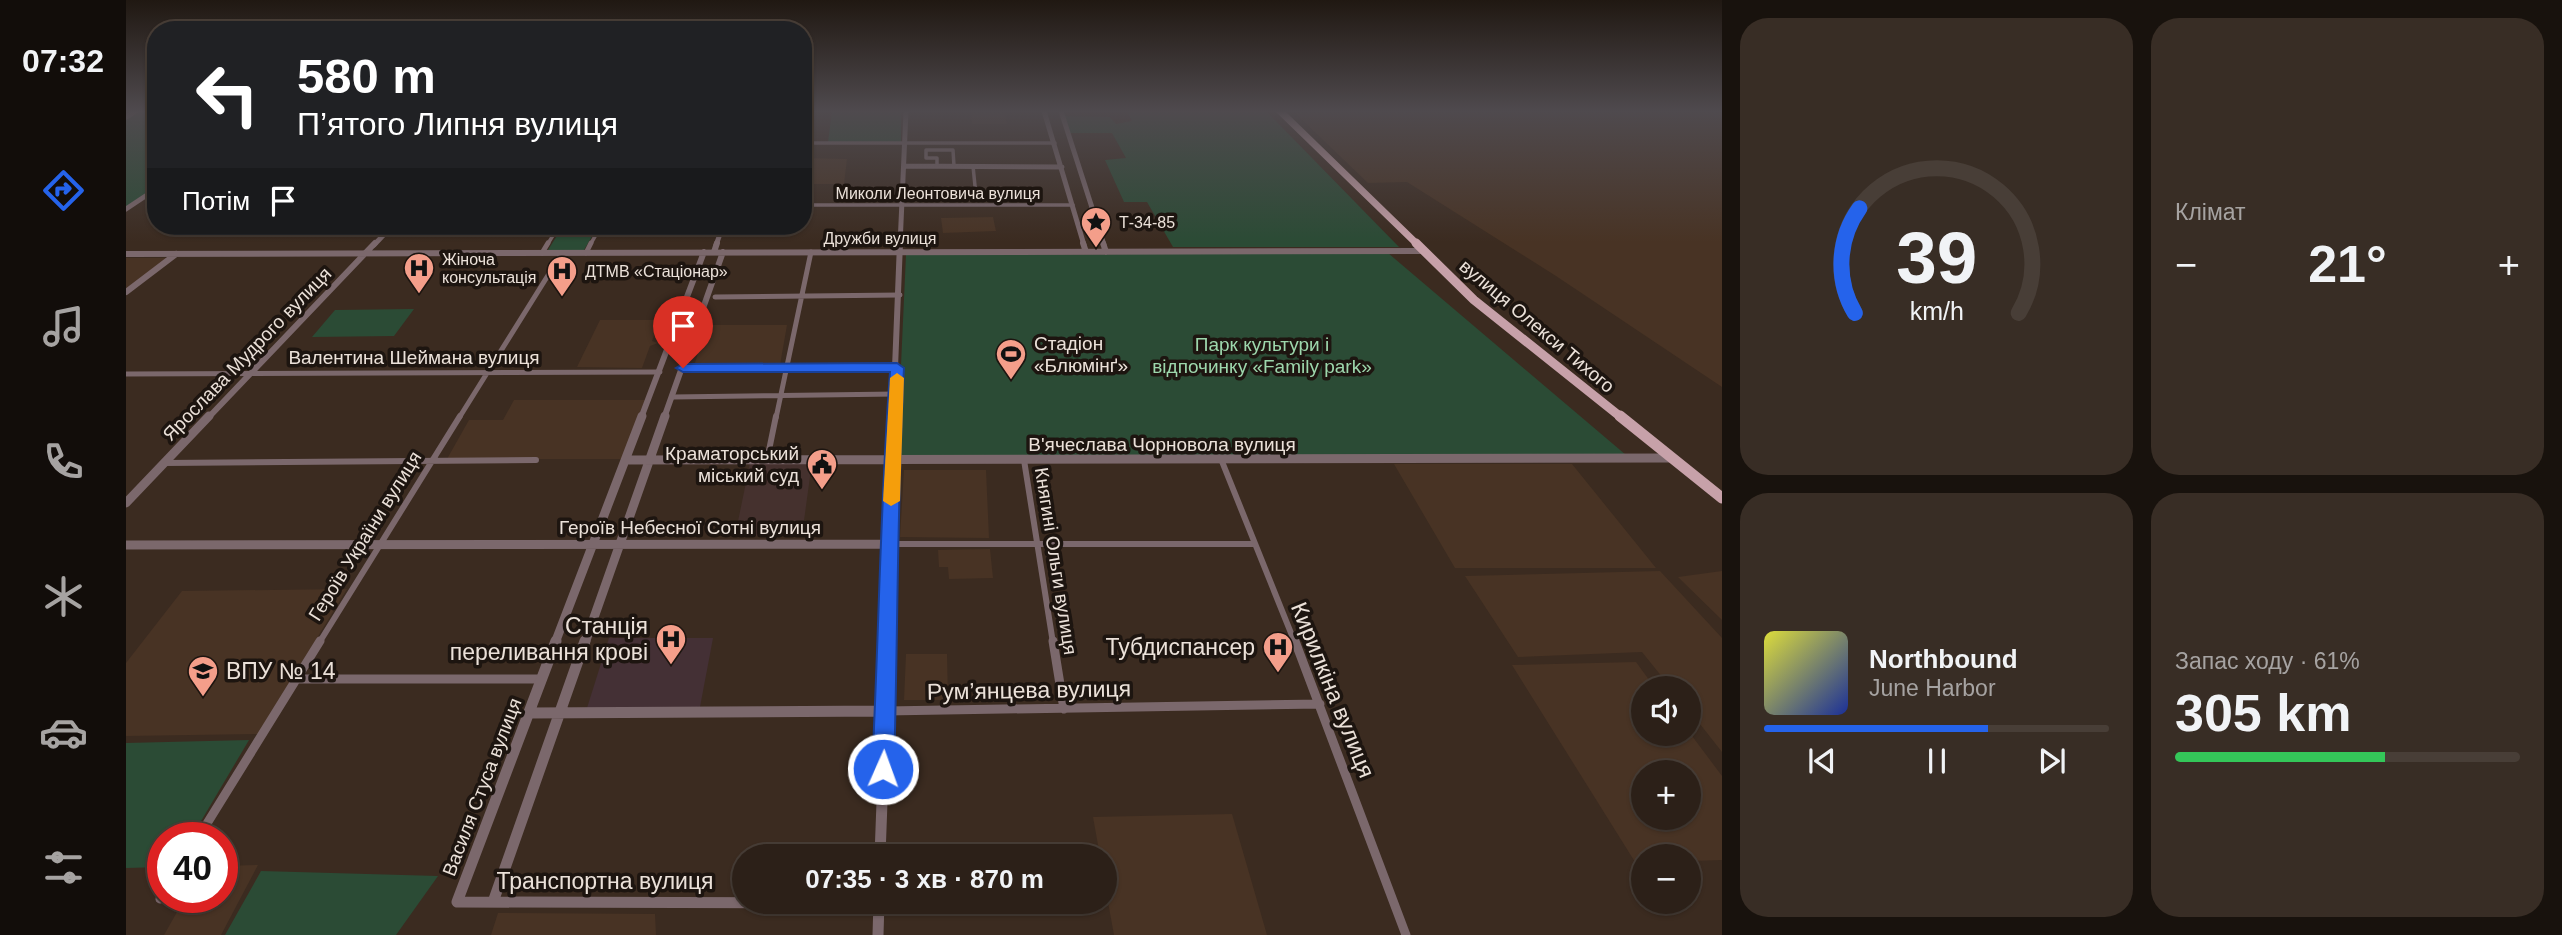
<!DOCTYPE html>
<html lang="uk">
<meta charset="utf-8">
<style>
:root{--surface:#2c2018;--page:#382d25;--text:#f1f3f6;--muted:#a6a3a2;--line:#483e37;--accent:#2563eb}
body{margin:0;font-family:Helvetica,sans-serif;background:var(--page);color:var(--text);height:100vh;display:flex;flex-direction:column;font-size:26px;white-space:nowrap}
*{box-sizing:border-box;margin:0}
p{font-size:23px;color:var(--muted)}
.icon{flex:none;width:38px;height:38px;fill:none;stroke:currentColor;stroke-width:2;stroke-linecap:round;stroke-linejoin:round}
.map{position:relative;flex:1;overflow:hidden}
.panel{display:flex;flex-direction:column;gap:18px;padding:18px;background:#18120d;width:840px}
.panel>*{flex:none}
.banner{position:absolute;left:21px;top:21px;width:665px;height:214px;border-radius:28px;box-shadow:0 2px 5px #0004,0 0 0 2px var(--line);background:#202124;color:#fff;overflow:hidden}
.buttons{position:absolute;left:1505px;top:676px;display:grid;gap:14px}
.buttons a{display:grid;place-items:center;width:70px;height:70px;border-radius:50%;background:var(--surface);box-shadow:0 2px 5px #0004,0 0 0 2px var(--line);font-size:35px}
.speed{position:absolute;left:21px;top:822px;display:flex;gap:14px;font-size:35px;font-weight:700;text-align:center}
.speed>*{display:grid;place-content:center;width:91px;height:91px;border-radius:50%;background:var(--surface);box-shadow:0 2px 5px #0004,0 0 0 2px var(--line);line-height:1}
.speed .limit{border:10px solid #d22;background:#fff;color:#111}
.pin{position:absolute;display:grid;place-items:center;width:60px;height:60px;color:#fff;margin:-72px -30px;border-radius:50% 50% 50% 0;rotate:-45deg;box-shadow:0 0 7px #0007}
.pin .icon{rotate:45deg}
.me{position:absolute;width:77px;margin:-38px;rotate:2deg;stroke-linejoin:round;filter:drop-shadow(0 0 5px #0008)}
.turn{display:flex;align-items:center;gap:24px;height:147px;padding:0 35px;font-size:32px}
.turn .icon{width:91px;height:91px;stroke-width:2.5}
.turn b{display:block;font-size:49px;line-height:60px}
.then{display:flex;align-items:center;height:66px;padding:0 35px;background:#0003;gap:14px;font-size:26px}
.big{font-size:52px;font-weight:700;line-height:1.1}
.panel .widget{flex:1;display:flex;flex-direction:column;justify-content:center;gap:10px;min-width:0;padding:0 24px;border-radius:28px;background:var(--page)}
.panel .dial{align-items:center;gap:0}
.dial svg{height:182px;overflow:visible;fill:none;stroke:var(--line);stroke-width:7;stroke-linecap:round;text-anchor:middle}
.dial text{fill:var(--text);stroke:none}
.song{display:flex;align-items:center;gap:21px}
.cover{width:84px;height:84px;border-radius:10px;background:linear-gradient(135deg,hsl(60 70% 55%),hsl(230 70% 35%))}
.played{height:7px;border-radius:4px;background:linear-gradient(90deg,var(--accent) 65%,var(--line) 65%)}
.keys{display:flex;justify-content:space-around;direction:ltr}
.heat{display:flex;justify-content:space-between;align-items:center;font-size:38px;direction:ltr}
.charge{height:10px;border-radius:5px;background:linear-gradient(90deg,#34c759 61%,var(--line) 0)}
.panel .tiles{flex:1;display:grid;gap:18px;grid-template-columns:repeat(2,1fr)}
.trip{position:absolute;left:606px;top:844px;width:385px;height:70px;border-radius:35px;background:var(--surface);box-shadow:0 2px 5px #0004,0 0 0 2px var(--line);font-weight:700;line-height:70px;text-align:center}
main{display:flex;flex:1;min-height:0}
.menu{display:flex;flex-direction:column;width:126px;justify-content:space-around;align-items:center;background:#120d0a;color:var(--muted)}
.menu .icon{width:49px;height:49px}
.menu .current{color:var(--accent)}
.menu b{font-size:32px;color:var(--text)}
.map>svg:first-child{display:block}
.commercial{fill:#45312e}
.built{fill:#483324;fill-rule:evenodd}
.medical{fill:#443035}
.green{fill:#2b4b35}
.lines{fill:none;stroke-linecap:round;stroke-linejoin:round}
.minor-far3{stroke:#7b686c;stroke-width:3.5}
.minor-far2{stroke:#7b686c;stroke-width:5}
.minor-far1{stroke:#7b686c;stroke-width:6}
.minor{stroke:#7b686c;stroke-width:9}
.tertiary-far3{stroke:#7b686c;stroke-width:5}
.tertiary-far2{stroke:#7b686c;stroke-width:6}
.tertiary-far1{stroke:#7b686c;stroke-width:9}
.tertiary{stroke:#7b686c;stroke-width:11}
.primary-far2{stroke:#c7a1a9;stroke-width:7}
.primary-far1{stroke:#c7a1a9;stroke-width:9}
.primary{stroke:#c7a1a9;stroke-width:11}
.route{fill:#2563eb;stroke:#184099;stroke-width:2}
.slow{fill:#f59e0b}
.labels{text-anchor:middle;dominant-baseline:central;stroke-width:7;stroke-linejoin:round;paint-order:stroke}
.far-street-label{font-size:16px;fill:#ebe1d9;stroke:#1d1510}
.far-poi-label{font-size:16px;fill:#ebe1d9;stroke:#1d1510;text-anchor:start}
.street-label{font-size:19px;fill:#ebe1d9;stroke:#1d1510}
.poi-label{font-size:19px;fill:#ebe1d9;stroke:#1d1510;text-anchor:start}
.park-label{font-size:19px;fill:#9dd7ac;stroke:#1d1510}
.near-poi-label{font-size:23px;fill:#ebe1d9;stroke:#1d1510;text-anchor:end}
.near-street-label{font-size:23px;fill:#ebe1d9;stroke:#1d1510}
</style>
<main>
<nav class="menu">
<b>07:32</b>
<svg class="icon current" aria-label="directions" viewBox="0 0 24 24"><path d="M12 3l9 9-9 9-9-9zM9 14v-3h6M13 9l2 2-2 2"/></svg>
<svg class="icon" aria-label="music" viewBox="0 0 24 24"><path d="M9 18V5l10-2v13"/><circle cx="6" cy="18" r="3"/><circle cx="16" cy="16" r="3"/></svg>
<svg class="icon" aria-label="phone" viewBox="0 0 24 24"><path d="M5 4h4l2 5-3 2q2 4 5 5l2-3 5 2v4C11 20 4 13 5 4z"/></svg>
<svg class="icon" aria-label="climate" viewBox="0 0 24 24"><path d="M12 3v18M4 7l16 10M4 17L20 7"/></svg>
<svg class="icon" aria-label="car" viewBox="0 0 24 24"><path d="M5 17H2v-5l4-1 3-4h7l3 4 3 1v5h-3M9 17h6M6 11h13"/><circle cx="7" cy="17" r="2"/><circle cx="17" cy="17" r="2"/></svg>
<svg class="icon" aria-label="filters" viewBox="0 0 24 24"><path d="M4 7h16M4 17h16"/><circle cx="9" cy="7" r="2"/><circle cx="15" cy="17" r="2"/></svg>
</nav>
<div class="map">
<svg width="1596" height="935" viewBox="0 0 1596 935">
<rect width="100%" height="100%" fill="#3b2b20"/>
<!-- commercial -->
<path class="commercial" d="M686 462 676 535 609 536 624 463Z"/>
<!-- built -->
<path class="built" d="M845 111H878L881 124H846Z
M1167 111H1596V387L1430 276 1281 182 1242 183Z
M677 158 721 159 718 184H677Z
M867 217 870 231 817 233 815 218Z
M0 258H45L0 290Z
M474 320H534L526 341 532 343 524 346 516 368 451 367Z
M581 325H661L654 365 568 366Z
M388 400H519L496 459H321L343 420H377Z
M1268 464H1446L1530 568H1329Z
M778 470H860L863 538 774 537Z
M864 549 867 578 823 579 822 567H813L812 550Z
M1534 571 1596 638V752L1563 710V688H1545L1516 652 1392 657 1339 576Z
M1596 571V620L1552 577Z
M221 589 132 734 0 736V663L56 591Z
M780 654H821L822 700H778Z
M1510 662 1529 688H1517V733L1563 732 1596 776V860L1563 861V856H1517V862H1509L1386 665ZM1517 772H1563V817H1517Z
M1106 814 1141 935H988L978 880V856H974L967 817Z
M132 865 95 935H38L59 898H96V866Z
M372 913 529 914 530 935H365Z"/>
<!-- medical -->
<path class="medical" d="M483 638H587L574 707 461 708Z"/>
<!-- green -->
<path class="green" d="M12 111H30V186L0 207V118Z
M706 111H775V142H702Z
M1001 111H1140L1273 247H1047L1021 202H998L979 160 1000 158 986 133H943L938 116 984 117 990 124 1006 121Z
M437 226H472L458 250H422Z
M1262 253 1500 455 775 457V454L771 453 780 255Z
M288 309 268 336 186 337 209 310Z
M123 740 65 838H37V867L0 868V743Z
M135 871 312 876 270 935H99Z"/>
<g class="lines">
<!-- minor-far3 -->
<path class="minor-far3" d="M677 143H929
M811 166V158H800V150H827L828 166
M847 166 850 196
M677 205H947
M421 245 433 226
M464 245 475 226"/>
<!-- minor-far2 -->
<path class="minor-far2" d="M416 253 422 243
M460 253 465 243
M589 297 774 295
M557 368H771
M0 374 534 372
M547 397 770 394
M333 418 436 253
M650 418 685 252"/>
<!-- minor-far1 -->
<path class="minor-far1" d="M1095 459 1169 643
M641 460 650 416
M898 460 927 643
M38 463 410 460
M766 544H1127
M193 643 334 416"/>
<!-- minor -->
<path class="minor" d="M927 641 938 709
M1169 641 1280 935
M171 679H416
M760 711 1194 704
M72 838 194 641
M34 899 37 895"/>
<!-- tertiary-far3 -->
<path class="tertiary-far3" d="M918 111 958 245
M935 111 978 245
M0 117 10 111
M778 166 936 167
M0 209 30 189
M248 245 266 226
M590 245 597 226
M774 245 780 111"/>
<!-- tertiary-far2 -->
<path class="tertiary-far2" d="M957 243 960 252
M977 243 980 252
M588 252 591 243
M0 254 1297 251
M0 292 50 254
M82 418 249 243
M515 418 578 252
M538 418 597 252
M767 418 774 243"/>
<!-- tertiary-far1 -->
<path class="tertiary-far1" d="M501 460 1546 458
M0 503 83 416
M0 545 766 544
M429 643 516 416
M459 643 539 416
M762 643 767 416"/>
<!-- tertiary -->
<path class="tertiary" d="M430 641 331 902 753 903
M403 713 760 711
M754 856 762 641
M367 902 459 641
M752 935 753 901"/>
<!-- primary-far2 -->
<path class="primary-far2" d="M1154 111 1292 245"/>
<!-- primary-far1 -->
<path class="primary-far1" d="M1290 243 1348 300 1496 418"/>
<!-- primary -->
<path class="primary" d="M1494 416 1596 498"/>
</g>
<!-- sky -->
<linearGradient id="sky" x2="0" y2="1"><stop stop-color="#201812"/><stop offset="0.46" stop-color="#4f4a4e"/><stop offset="1" stop-color="#4f4a4e" stop-opacity="0"/></linearGradient>
<rect width="1596" height="242" fill="url(#sky)"/>
<!-- route -->
<path class="route" d="M771 363 778 368C771 501 772 636 768 769L765 777 757 780 750 777 746 769C753 637 754 504 764 372H557L550 368 557 364Z"/>
<!-- slow -->
<path class="slow" d="M771 373 778 378 774 501 765 506 757 501 764 378Z"/>
<!-- icons -->
<defs>
<g id="sight-pin" transform="scale(1.575)"><path d="M0 17L-7.5 6A9.5 9.5 0 1 1 7.5 6Z" fill="#f49e8a" stroke="#1d1510"/><path d="M0-6L1.8-2.2L6-1.7L2.9 1.2L3.7 5.4L0 3.3L-3.7 5.4L-2.9 1.2L-6-1.7L-1.8-2.2Z" fill="#111"/></g>
<g id="hospital-pin" transform="scale(1.575)"><path d="M0 17L-7.5 6A9.5 9.5 0 1 1 7.5 6Z" fill="#f49e8a" stroke="#1d1510"/><path d="M-5-5h3v3.5h4V-5h3V5h-3V1.5h-4V5h-3Z" fill="#111"/></g>
<g id="stadium-pin" transform="scale(1.575)"><path d="M0 17L-7.5 6A9.5 9.5 0 1 1 7.5 6Z" fill="#f49e8a" stroke="#1d1510"/><path d="M0-5a6.5 5 0 1 0 0 10a6.5 5 0 1 0 0-10ZM-3.5-1.8h7v3.6h-7Z" fill="#111"/></g>
<g id="civic-pin" transform="scale(1.575)"><path d="M0 17L-7.5 6A9.5 9.5 0 1 1 7.5 6Z" fill="#f49e8a" stroke="#1d1510"/><path d="M-.6-6.5H3V-4.5H.6V-3L4-1V1h2V6H-6V1h2V-1L-.6-3ZM-1.2 2.5V6h2.4V2.5Z" fill="#111"/></g>
<g id="university-pin" transform="scale(1.575)"><path d="M0 17L-7.5 6A9.5 9.5 0 1 1 7.5 6Z" fill="#f49e8a" stroke="#1d1510"/><path d="M0-5L7-2L0 1L-7-2ZM-4 1L0 2.5L4 1V4Q0 6-4 4Z" fill="#111"/></g>
</defs>
<g fill-rule="evenodd">
<use href="#sight-pin" x="970" y="222"/>
<use href="#hospital-pin" x="293" y="268"/>
<use href="#hospital-pin" x="436" y="271"/>
<use href="#stadium-pin" x="885" y="354"/>
<use href="#civic-pin" x="696" y="464"/>
<use href="#hospital-pin" x="545" y="639"/>
<use href="#hospital-pin" x="1152" y="647"/>
<use href="#university-pin" x="77" y="671"/>
</g>
<g class="labels">
<!-- far-street labels -->
<g class="far-street-label">
<text x="812" y="193">Миколи Леонтовича вулиця</text>
<text x="754" y="238">Дружби вулиця</text>
</g>
<!-- far-poi labels -->
<g class="far-poi-label">
<text x="993" y="222">Т-34-85</text>
<text x="316" y="259">Жіноча<tspan x="316" dy="18">консультація</tspan></text>
<text x="459" y="271">ДТМВ «Стаціонар»</text>
</g>
<!-- street labels -->
<g class="street-label">
<text transform="translate(1411 326) rotate(40)">вулиця Олекси Тихого</text>
<text transform="translate(121 354) rotate(-46)">Ярослава Мудрого вулиця</text>
<text x="288" y="357">Валентина Шеймана вулиця</text>
<text x="1036" y="444">В'ячеслава Чорновола вулиця</text>
<text x="564" y="527">Героїв Небесної Сотні вулиця</text>
<text transform="translate(239 536) rotate(-58)">Героїв України вулиця</text>
<text transform="translate(930 561) rotate(81)">Княгині Ольги вулиця</text>
<text transform="translate(356 787) rotate(-69)">Василя Стуса вулиця</text>
</g>
<!-- poi labels -->
<g class="poi-label">
<text x="908" y="343">Стадіон<tspan x="908" dy="22">«Блюмінґ»</tspan></text>
<text x="673" y="453" text-anchor="end">Краматорський<tspan x="673" dy="22">міський суд</tspan></text>
</g>
<!-- park labels -->
<g class="park-label">
<text x="1136" y="344">Парк культури і<tspan x="1136" dy="22">відпочинку «Family park»</tspan></text>
</g>
<!-- near-poi labels -->
<g class="near-poi-label">
<text x="522" y="626">Станція<tspan x="522" dy="26">переливання крові</tspan></text>
<text x="1129" y="647">Тубдиспансер</text>
<text x="100" y="671" text-anchor="start">ВПУ № 14</text>
</g>
<!-- near-street labels -->
<g class="near-street-label">
<text transform="translate(903 690) rotate(-1)">Рум’янцева вулиця</text>
<text transform="translate(1207 690) rotate(68)">Кирилкіна вулиця</text>
<text x="479" y="881">Транспортна вулиця</text>
</g>
</g>
</svg>
<div class="buttons">
<a><svg class="icon" aria-label="sound" viewBox="0 0 24 24"><path d="M4 9h4l5-4v14l-5-4H4zM17 9q2 3 0 6"/></svg></a>
<a>+</a>
<a>−</a>
</div>
<div class="speed"><div class="limit">40</div></div>
<div class="pin" style="left:557px;top:368px;background:#d93025"><svg class="icon" aria-label="arrive" viewBox="0 0 24 24"><path d="M6 21V4h12l-3 4 3 4H6"/></svg></div>
<svg class="me" style="left:757px;top:769px" viewBox="-20 -20 40 40"><circle r="17" fill="#2563eb" stroke="#fff" stroke-width="3"/><path d="M0-11L8 9 0 5-8 9z" fill="#fff"/></svg>
<div class="trip">07:35 · 3 хв · 870 m</div>
<div class="banner">
<div class="turn"><svg class="icon" aria-label="left" viewBox="0 0 24 24"><path d="M17 20v-9H6M10 6l-5 5 5 5"/></svg><div><b>580 m</b>П’ятого Липня вулиця</div></div>
<div class="then">Потім<svg class="icon" aria-label="arrive" viewBox="0 0 24 24"><path d="M6 21V4h12l-3 4 3 4H6"/></svg></div>
</div>
</div>
<section class="panel">
<div class="tiles">
<div class="widget dial"><svg viewBox="0 0 100 80">
<path d="M14 69A42 42 0 1 1 86 69"/>
<path d="M14 69A42 42 0 0 1 16 23" stroke="#2563eb"/>
<text x="50" y="56" font-size="32" font-weight="700">39</text>
<text x="50" y="72" font-size="11">km/h</text>
</svg></div>
<div class="widget"><p>Клімат</p>
<div class="heat"><a>−</a><b class="big">21°</b><a>+</a></div>
</div>
<div class="widget">
<div class="song"><i class="cover"></i><div><b>Northbound</b><p>June Harbor</p></div></div>
<div class="played"></div>
<div class="keys"><svg class="icon" aria-label="previous" viewBox="0 0 24 24"><path d="M18 5L8 12l10 7zM5 5v14"/></svg><svg class="icon" aria-label="pause" viewBox="0 0 24 24"><path d="M8 5v14M16 5v14"/></svg><svg class="icon" aria-label="next" viewBox="0 0 24 24"><path d="M6 5l10 7-10 7zM19 5v14"/></svg></div>
</div>
<div class="widget"><p>Запас ходу · 61%</p><b class="big">305 km</b><div class="charge"></div></div>
</div>
</section>
</main>
